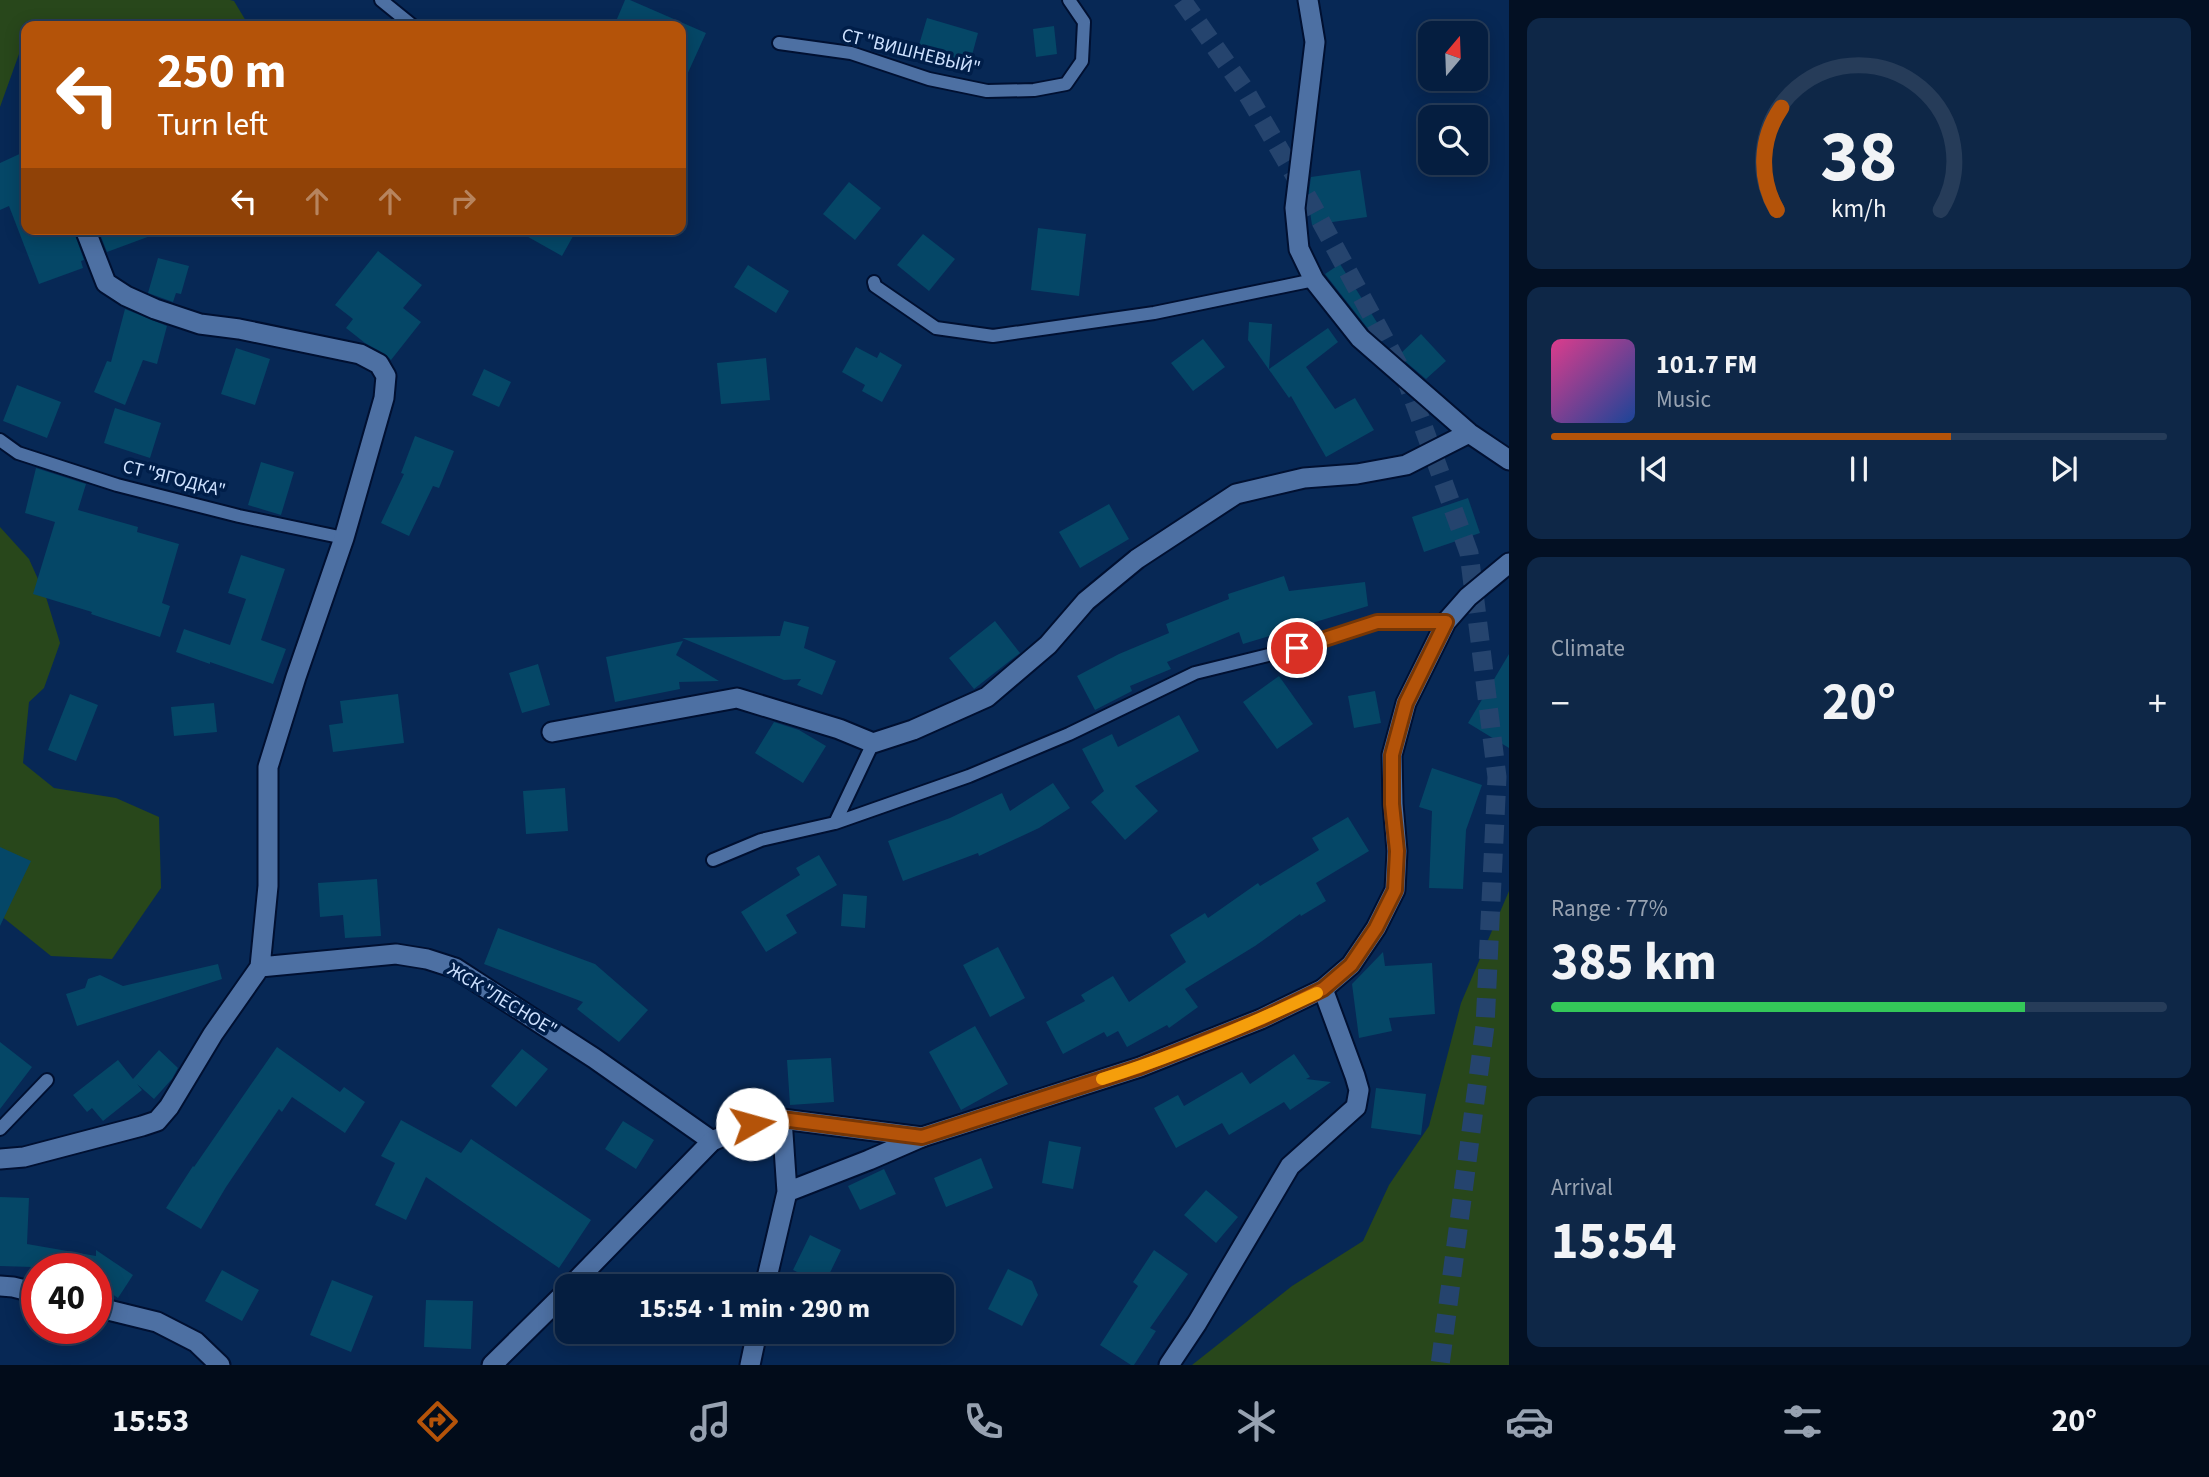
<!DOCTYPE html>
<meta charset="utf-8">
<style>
:root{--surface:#051e40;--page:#0e2747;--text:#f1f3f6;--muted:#97a2b1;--line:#263c59;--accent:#b45309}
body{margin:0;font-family:"Source Sans 3",sans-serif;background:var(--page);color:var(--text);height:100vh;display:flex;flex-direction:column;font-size:26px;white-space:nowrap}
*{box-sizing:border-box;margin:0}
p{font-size:23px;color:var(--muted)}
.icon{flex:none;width:38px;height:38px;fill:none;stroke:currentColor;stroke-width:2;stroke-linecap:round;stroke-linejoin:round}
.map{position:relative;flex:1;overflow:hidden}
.drawer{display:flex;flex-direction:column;gap:18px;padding:18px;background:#031023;width:700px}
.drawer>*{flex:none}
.banner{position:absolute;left:21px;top:21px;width:665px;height:214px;border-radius:14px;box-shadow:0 4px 18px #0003,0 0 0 2px var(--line);background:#b45309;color:#fff;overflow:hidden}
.needle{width:46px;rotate:19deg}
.buttons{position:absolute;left:1418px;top:21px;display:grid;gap:14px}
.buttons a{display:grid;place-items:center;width:70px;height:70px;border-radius:14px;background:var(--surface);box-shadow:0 4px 18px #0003,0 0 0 2px var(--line);font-size:35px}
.speed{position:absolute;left:21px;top:1253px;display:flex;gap:14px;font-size:35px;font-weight:700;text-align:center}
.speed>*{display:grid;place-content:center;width:91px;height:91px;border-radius:50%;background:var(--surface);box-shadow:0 4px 18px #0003,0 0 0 2px var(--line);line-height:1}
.speed .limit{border:10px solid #d22;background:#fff;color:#111}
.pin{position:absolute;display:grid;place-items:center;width:60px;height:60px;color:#fff;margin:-30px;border:4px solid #fff;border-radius:50%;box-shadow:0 2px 7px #0007}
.me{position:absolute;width:77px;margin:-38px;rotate:83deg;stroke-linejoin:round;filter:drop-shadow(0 0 5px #0008)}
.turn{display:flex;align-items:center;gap:24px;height:147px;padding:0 21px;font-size:32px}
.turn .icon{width:91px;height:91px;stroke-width:2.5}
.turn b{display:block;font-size:49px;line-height:60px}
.lanes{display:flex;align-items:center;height:66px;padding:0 21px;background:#0003;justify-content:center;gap:35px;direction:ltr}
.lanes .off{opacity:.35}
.big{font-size:52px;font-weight:700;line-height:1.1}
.drawer .tile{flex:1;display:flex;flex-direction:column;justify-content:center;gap:10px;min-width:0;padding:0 24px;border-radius:14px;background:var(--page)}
.drawer .dial{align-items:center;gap:0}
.dial svg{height:182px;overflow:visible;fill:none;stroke:var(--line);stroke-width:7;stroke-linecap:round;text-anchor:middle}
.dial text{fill:var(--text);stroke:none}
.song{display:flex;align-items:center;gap:21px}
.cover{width:84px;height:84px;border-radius:10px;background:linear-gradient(135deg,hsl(330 70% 55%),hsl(220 70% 35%))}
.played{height:7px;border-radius:4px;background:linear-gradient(90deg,var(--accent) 65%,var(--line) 65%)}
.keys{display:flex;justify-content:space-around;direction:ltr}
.heat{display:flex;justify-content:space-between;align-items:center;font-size:38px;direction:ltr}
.charge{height:10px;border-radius:5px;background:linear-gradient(90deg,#34c759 77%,var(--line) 0)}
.trip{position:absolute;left:555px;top:1274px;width:399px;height:70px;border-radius:14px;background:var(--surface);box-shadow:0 4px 18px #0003,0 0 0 2px var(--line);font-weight:700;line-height:70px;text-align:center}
.tab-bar{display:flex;height:112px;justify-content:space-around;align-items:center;background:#020c1a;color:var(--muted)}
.tab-bar .icon{width:49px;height:49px}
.tab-bar .current{color:var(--accent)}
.tab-bar b{font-size:32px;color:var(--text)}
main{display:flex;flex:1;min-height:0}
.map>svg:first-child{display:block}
.green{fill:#28471b}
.building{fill:#054767}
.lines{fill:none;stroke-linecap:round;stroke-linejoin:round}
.trunk-tunnel{stroke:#25446e;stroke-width:19;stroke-dasharray:19 10;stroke-linecap:butt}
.service-casing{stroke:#001031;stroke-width:16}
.minor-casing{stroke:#001031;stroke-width:23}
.tertiary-casing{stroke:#001031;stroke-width:23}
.service{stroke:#4d70a3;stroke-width:12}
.minor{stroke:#4d70a3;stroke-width:19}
.tertiary{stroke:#4d70a3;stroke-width:19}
.route-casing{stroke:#753606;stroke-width:18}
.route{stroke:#b45309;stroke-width:12}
.slow{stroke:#f59e0b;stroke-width:12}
.labels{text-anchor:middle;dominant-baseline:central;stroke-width:7;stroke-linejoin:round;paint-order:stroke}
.street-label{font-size:19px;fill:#cee2ff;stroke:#001e49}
</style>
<main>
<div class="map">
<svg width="1509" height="1365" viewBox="0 0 1509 1365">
<rect width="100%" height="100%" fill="#072855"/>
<!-- green -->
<path class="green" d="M0 0H230L234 1 249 26H26V52L19 54 0 107Z
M0 527 29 559 46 597 60 643 44 688 29 702 23 763 54 788 116 798 159 817 161 888 112 959 51 956 0 915Z
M1509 891V1365H1192L1292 1286 1363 1241 1389 1185 1429 1126 1461 1003Z"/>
<!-- building -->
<path class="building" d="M625 0H630L706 33 681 88V26H614Z
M927 18 978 33 968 70 916 55Z
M1054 26 1057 54 1036 57 1033 29Z
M26 151V229H73L84 260 81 261 83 268 39 284 9 206 0 210V163Z
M1360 170 1367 217 1312 225 1308 199 1311 177Z
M849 182 881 208 855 240 823 214Z
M1038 228 1086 234 1079 296 1031 290Z
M98 229H161V232L107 252Z
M514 229H577L562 256Z
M923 234 955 259 929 291 897 265Z
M378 251 422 285 403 308 421 322 391 360 385 354 365 343 346 328 353 319 335 305Z
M158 258 189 266 181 294 176 293 173 302 148 293Z
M1340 264 1378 324 1369 330 1325 274Z
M748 265 789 291 776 313 734 287Z
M125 309 167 326 157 364 143 360 125 405 94 392 107 361 111 362Z
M1249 322 1272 324 1269 369 1328 328 1338 342 1306 367 1335 409 1355 398 1374 430 1326 457 1291 396 1289 398 1248 340Z
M1421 334 1446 361 1426 379 1400 357V354Z
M1203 339 1225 367 1193 391 1171 363Z
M856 347 877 358 880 352 902 365 882 402 862 391 865 385 842 372Z
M236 348 270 359 255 405 221 394Z
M766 358 770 400 721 404 717 363Z
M484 369 511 382 499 407 472 395Z
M17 385 61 402 47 438 3 421Z
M115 408 161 423 150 458 104 443Z
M415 436 454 451 439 488 433 486 409 536 381 523 404 474 401 473Z
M261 462 294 472 281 515 248 505Z
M36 468 86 484 78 510 138 527 137 532 179 544 162 603 170 606 160 637 91 614 92 612 33 594 55 522 25 513Z
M1468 498 1480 533 1424 552 1412 517Z
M1109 504 1129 539 1080 568 1059 532Z
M241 555 285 569 261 640 286 649 273 684 210 662V664L176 652 184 629 230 645 246 599 228 593Z
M1284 576 1289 591 1365 582 1368 606 1243 644 1239 632 1167 662 1171 669 1130 686 1132 691 1095 710 1077 676 1119 654 1169 633 1166 624 1229 599 1228 594Z
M784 621 809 627 804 648 836 661 822 695 797 685 801 679 784 680 682 638 780 636Z
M995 621 1020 653 974 689 949 658Z
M683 641 676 655 719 681 679 682 680 689 615 702 606 657Z
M1509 654V748L1468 723Z
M538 664 550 705 522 713 509 673Z
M1279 676 1313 724 1277 749 1243 702Z
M1375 691 1381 723 1354 728 1348 696Z
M70 694 98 705 76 761 48 750Z
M398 694 404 743 333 752 329 725 343 723 340 701Z
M214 703 217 732 174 736 171 707Z
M1179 715 1199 751 1135 786 1158 811 1125 840 1091 802 1104 791 1082 749 1112 734 1118 747Z
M774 722 799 730 826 746 803 783 755 753Z
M1432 768 1482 785 1466 830 1463 889 1429 888 1432 811 1419 807Z
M1053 783 1070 808 1039 828 979 856 978 853 903 881 888 841 950 818 1002 793 1010 811Z
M565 788 568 831 526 834 523 791Z
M1348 817 1369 851 1316 883 1326 901 1301 916 1300 914 1255 946 1185 989 1198 1007 1169 1028 1167 1025 1127 1047 1118 1031 1107 1037 1104 1032 1063 1054 1046 1022 1085 1001 1081 995 1113 976 1129 1002 1186 962 1170 935 1205 913 1208 918 1258 883 1260 886 1319 850 1312 838Z
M0 847 31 861 0 926Z
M819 855 837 885 786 915 797 933 766 952 741 912 800 875 796 868Z
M377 879 381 936 345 938 343 915 320 917 318 883Z
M843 894 867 896 865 928 841 926Z
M498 928 595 964 648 1010 619 1042 577 1009 583 1002 484 964Z
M998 947 1025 998 990 1017 963 965Z
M1383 952 1385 966 1432 963 1435 1014 1389 1018 1392 1031 1359 1038 1352 984Z
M218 964 222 979 77 1026 66 994 85 988 88 979 100 975 123 986Z
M975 1026 1008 1084 961 1110 929 1052Z
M0 1042 32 1067 0 1109Z
M277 1047 340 1092 344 1087 365 1102 345 1133 292 1097 282 1112 279 1109 226 1187 201 1229 166 1208 193 1166 194 1167Z
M522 1049 548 1069 516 1107 491 1086Z
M159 1050 178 1068 172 1079 154 1099 137 1084 142 1090 103 1121 92 1108 87 1112 73 1095 118 1060 133 1079Z
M1294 1054 1310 1077 1306 1079 1331 1082 1290 1110 1284 1102 1229 1135 1222 1123 1176 1148 1154 1108 1178 1095 1184 1106 1242 1072 1250 1084Z
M831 1058 834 1102 790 1105 787 1060Z
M1376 1088 1426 1094 1421 1135 1371 1128Z
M401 1120 461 1153 471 1139 591 1220 559 1268 426 1177 406 1220 375 1205 395 1163 381 1156Z
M623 1121 654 1140 636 1169 605 1149Z
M1049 1141 1081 1147 1073 1189 1042 1183Z
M981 1158 993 1188 946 1207 934 1178Z
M884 1169 896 1194 860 1210 848 1186Z
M1206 1190 1238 1217 1216 1243 1184 1215Z
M0 1197 29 1198 27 1244 96 1256V1250L133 1275 118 1298 96 1283V1269L0 1266Z
M810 1235 841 1250 824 1285 793 1270Z
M1154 1250 1188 1274 1150 1328 1156 1331 1134 1365H1131L1100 1345 1138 1286 1133 1282Z
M1008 1269 1032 1281 1038 1295 1022 1326 988 1309Z
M222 1270 259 1290 242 1321 205 1301Z
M332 1280 373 1296 351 1352 310 1335Z
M426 1300 473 1301 471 1349 424 1347Z"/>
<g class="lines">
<!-- trunk-tunnel -->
<path class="trunk-tunnel" d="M1182 0 1243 87 1312 205 1406 379 1469 553 1497 777 1485 1026 1440 1365"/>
<!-- service casing -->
<g class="service-casing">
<path id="service" d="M381 0 413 26
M779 43 851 53 929 79 987 91 1034 90 1066 84 1082 61 1084 22 1069 0
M874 282 875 286 936 328 993 336 1154 313 1314 280
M0 440 18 453 117 485 239 516 344 538
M835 823 969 776 1069 734 1195 673 1297 648 1377 622H1446
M713 860 761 840 835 823 873 743
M0 1129 47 1080"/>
</g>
<!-- minor casing -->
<g class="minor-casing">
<path id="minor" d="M1308 0 1315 42 1295 208 1299 249 1314 280 1360 338 1469 433 1509 460
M552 732 737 698 839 729 873 743 913 730 987 697 1048 645 1086 601 1137 559 1236 494 1304 478 1357 474 1406 465 1469 433
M260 967 396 954 427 959 455 968 594 1058 712 1141
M0 1159 24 1157 142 1126 157 1121 169 1107 213 1034 260 967 268 886V767L296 677 344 538 384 398 386 376 379 364 360 354 239 329 200 324 155 309 126 296 106 283 85 229
M787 1192 869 1160 922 1137
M765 1286 787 1192 782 1119
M750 1365 757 1332
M1169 1365 1197 1323 1290 1166 1356 1107 1359 1090 1355 1076 1323 989"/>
</g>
<!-- tertiary casing -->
<g class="tertiary-casing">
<path id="tertiary" d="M0 1286 13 1287 37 1293
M571 1286 712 1141 752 1124 782 1119 922 1137 1140 1067 1261 1019 1323 989 1351 965 1376 928 1395 890 1397 851 1393 804 1392 755 1406 703 1446 622 1468 597 1509 563
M96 1307 157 1322 196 1342 220 1365
M492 1365 567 1291"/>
</g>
<!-- service -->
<use href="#service" class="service"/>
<!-- minor -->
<use href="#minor" class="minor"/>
<!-- tertiary -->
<use href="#tertiary" class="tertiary"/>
</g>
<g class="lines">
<!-- route casing -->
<g class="route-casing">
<path id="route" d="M752 1124 782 1119 922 1137 1140 1067 1261 1019 1323 989 1351 965 1376 928 1395 890 1397 851 1392 804V755L1406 703 1446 622H1377L1297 648"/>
</g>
<!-- route -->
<use href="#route" class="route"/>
<!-- slow -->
<path class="slow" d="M1102 1079C1175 1056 1247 1026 1317 993"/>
</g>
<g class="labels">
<!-- street labels -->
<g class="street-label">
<text transform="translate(911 52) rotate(14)">СТ "ВИШНЕВЫЙ"</text>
<text transform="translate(174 479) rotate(14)">СТ "ЯГОДКА"</text>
<text transform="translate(502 1000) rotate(31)">ЖСК "ЛЕСНОЕ"</text>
</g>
</g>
</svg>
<div class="buttons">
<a><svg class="needle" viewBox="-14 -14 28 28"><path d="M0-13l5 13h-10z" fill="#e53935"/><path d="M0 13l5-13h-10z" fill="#97a2b1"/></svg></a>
<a><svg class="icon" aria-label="search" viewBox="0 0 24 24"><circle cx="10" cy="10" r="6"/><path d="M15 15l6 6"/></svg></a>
</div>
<div class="speed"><div class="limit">40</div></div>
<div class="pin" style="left:1297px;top:648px;background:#d93025"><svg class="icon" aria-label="arrive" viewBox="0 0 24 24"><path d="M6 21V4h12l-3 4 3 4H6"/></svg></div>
<svg class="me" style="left:752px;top:1124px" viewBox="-20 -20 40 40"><circle r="19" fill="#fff"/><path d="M0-13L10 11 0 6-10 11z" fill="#b45309"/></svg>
<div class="trip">15:54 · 1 min · 290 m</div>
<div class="banner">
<div class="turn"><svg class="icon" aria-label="left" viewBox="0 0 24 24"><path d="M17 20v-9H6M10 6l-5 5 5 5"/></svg><div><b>250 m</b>Turn left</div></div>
<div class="lanes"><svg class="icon" aria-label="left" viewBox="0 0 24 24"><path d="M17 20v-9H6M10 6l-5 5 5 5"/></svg><svg class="icon off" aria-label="ahead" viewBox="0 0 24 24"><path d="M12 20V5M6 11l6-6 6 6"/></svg><svg class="icon off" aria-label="ahead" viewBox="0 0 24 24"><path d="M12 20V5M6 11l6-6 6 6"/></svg><svg class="icon off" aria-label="right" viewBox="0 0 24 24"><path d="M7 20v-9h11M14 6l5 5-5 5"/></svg></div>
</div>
</div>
<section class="drawer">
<div class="tile dial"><svg viewBox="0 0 100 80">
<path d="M14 69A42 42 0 1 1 86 69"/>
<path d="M14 69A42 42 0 0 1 16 24" stroke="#b45309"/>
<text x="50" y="56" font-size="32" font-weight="700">38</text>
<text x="50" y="72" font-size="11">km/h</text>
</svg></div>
<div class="tile">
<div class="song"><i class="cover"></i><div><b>101.7 FM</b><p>Music</p></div></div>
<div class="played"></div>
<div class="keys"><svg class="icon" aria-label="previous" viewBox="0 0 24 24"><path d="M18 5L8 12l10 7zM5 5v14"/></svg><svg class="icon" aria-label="pause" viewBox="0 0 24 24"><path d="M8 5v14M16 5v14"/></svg><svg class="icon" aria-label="next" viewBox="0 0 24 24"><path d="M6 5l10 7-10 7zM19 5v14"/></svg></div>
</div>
<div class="tile"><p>Climate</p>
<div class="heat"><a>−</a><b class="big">20°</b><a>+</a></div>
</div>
<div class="tile"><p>Range · 77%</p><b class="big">385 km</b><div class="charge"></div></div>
<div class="tile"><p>Arrival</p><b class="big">15:54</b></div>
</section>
</main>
<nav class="tab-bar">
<b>15:53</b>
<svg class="icon current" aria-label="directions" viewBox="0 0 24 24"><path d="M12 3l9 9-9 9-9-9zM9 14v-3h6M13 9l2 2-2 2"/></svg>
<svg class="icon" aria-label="music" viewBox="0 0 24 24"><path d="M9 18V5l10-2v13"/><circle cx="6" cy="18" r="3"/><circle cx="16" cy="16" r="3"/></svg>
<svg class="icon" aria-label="phone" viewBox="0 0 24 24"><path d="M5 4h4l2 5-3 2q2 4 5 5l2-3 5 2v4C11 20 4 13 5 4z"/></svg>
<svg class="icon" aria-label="climate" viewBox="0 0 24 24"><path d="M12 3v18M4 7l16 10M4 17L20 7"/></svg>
<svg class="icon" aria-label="car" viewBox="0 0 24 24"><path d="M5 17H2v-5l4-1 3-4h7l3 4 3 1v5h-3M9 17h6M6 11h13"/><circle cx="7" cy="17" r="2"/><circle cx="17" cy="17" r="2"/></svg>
<svg class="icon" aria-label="filters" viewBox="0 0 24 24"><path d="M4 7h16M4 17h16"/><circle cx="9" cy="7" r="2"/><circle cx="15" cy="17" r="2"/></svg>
<b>20°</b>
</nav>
